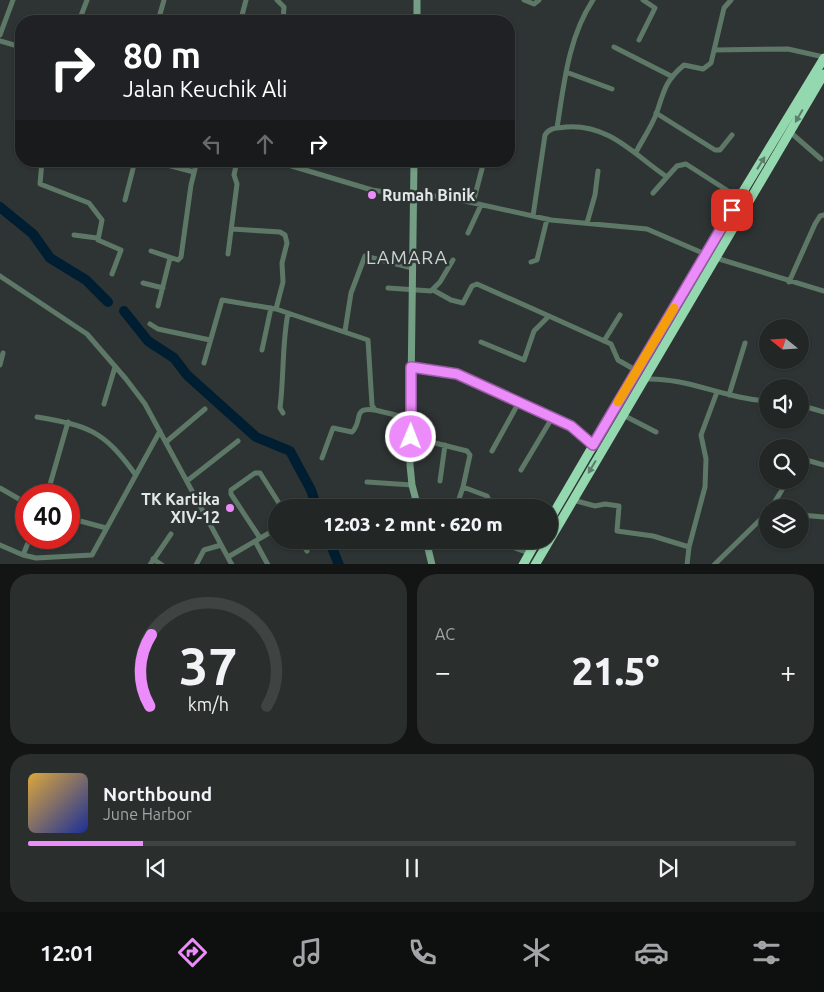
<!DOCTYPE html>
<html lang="id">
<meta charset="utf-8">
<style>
:root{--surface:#222726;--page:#2a2f2e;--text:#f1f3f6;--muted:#a2a5a7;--line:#3f4443;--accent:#ec8cfb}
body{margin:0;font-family:Ubuntu,sans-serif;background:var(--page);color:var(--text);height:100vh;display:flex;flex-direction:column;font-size:19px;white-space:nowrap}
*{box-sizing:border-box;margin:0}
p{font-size:16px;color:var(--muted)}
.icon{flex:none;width:28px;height:28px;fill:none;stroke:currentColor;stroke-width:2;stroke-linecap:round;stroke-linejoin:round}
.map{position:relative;height:564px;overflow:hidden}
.sheet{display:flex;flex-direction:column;gap:10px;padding:10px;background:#131515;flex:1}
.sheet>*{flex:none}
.guide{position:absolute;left:15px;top:15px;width:500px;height:152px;border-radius:20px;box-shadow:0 1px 4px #0004,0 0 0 1px var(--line);background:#202124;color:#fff;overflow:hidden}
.needle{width:32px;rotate:288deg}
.tools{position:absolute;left:759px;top:319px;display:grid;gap:10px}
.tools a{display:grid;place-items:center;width:50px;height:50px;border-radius:50%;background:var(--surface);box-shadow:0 1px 4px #0004,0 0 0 1px var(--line);font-size:25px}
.speed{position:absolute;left:15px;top:484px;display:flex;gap:10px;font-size:25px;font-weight:700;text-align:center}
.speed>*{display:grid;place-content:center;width:65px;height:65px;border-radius:50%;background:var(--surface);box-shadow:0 1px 4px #0004,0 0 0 1px var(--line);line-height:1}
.speed .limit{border:8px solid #d22;background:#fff;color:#111}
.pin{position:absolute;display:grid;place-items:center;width:42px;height:42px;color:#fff;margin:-21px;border-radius:10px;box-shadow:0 2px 8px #0006}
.me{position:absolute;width:55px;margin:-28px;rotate:1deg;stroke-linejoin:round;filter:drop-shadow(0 0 4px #0008)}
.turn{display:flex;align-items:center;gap:18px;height:105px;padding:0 25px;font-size:22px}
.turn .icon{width:65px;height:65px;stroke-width:2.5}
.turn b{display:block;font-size:35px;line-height:42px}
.lanes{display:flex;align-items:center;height:48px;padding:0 25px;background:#0003;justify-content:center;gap:25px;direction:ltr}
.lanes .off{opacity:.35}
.big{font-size:38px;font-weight:800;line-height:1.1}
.sheet .widget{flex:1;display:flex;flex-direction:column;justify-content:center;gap:8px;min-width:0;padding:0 18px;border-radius:20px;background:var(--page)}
.sheet .dial{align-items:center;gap:0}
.dial svg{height:130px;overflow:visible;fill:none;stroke:var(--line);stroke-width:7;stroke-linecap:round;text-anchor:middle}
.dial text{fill:var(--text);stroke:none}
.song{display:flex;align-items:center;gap:15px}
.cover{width:60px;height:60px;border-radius:8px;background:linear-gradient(135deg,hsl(40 70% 55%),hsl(230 70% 35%))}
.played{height:5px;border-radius:2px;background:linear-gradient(90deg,var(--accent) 15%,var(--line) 15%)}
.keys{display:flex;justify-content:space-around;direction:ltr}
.heat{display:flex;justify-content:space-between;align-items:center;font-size:28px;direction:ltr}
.sheet .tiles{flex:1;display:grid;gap:10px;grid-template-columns:1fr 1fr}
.widget:last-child{grid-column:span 2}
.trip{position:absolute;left:268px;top:499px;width:290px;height:50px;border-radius:25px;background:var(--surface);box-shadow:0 1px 4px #0004,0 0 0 1px var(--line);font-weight:800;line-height:50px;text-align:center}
.tabs{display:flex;height:80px;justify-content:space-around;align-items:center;background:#0e100f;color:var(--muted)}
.tabs .icon{width:35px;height:35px}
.tabs .active{color:var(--accent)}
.tabs b{font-size:22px;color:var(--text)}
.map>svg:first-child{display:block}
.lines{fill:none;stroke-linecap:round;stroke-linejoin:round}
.river{stroke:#001e31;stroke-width:10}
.street{stroke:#5e7867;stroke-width:5}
.secondary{stroke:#749f85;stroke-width:7}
.highway{stroke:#94d8af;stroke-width:9}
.oneway{fill:#5c7e6b}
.route-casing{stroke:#995ba3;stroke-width:12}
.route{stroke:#ec8cfb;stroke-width:9}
.slow{stroke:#f59e0b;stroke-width:9}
.poi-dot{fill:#ec8cfb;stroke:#2e3433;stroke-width:2}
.labels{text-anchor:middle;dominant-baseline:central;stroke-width:5;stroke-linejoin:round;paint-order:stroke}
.poi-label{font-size:16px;font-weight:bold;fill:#e3e7e6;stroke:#2e3433;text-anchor:start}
.quarter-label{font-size:19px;letter-spacing:1px;fill:#ccd4d3;stroke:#2e3433}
</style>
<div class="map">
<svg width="824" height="565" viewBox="0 0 824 565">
<rect width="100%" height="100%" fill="#2e3433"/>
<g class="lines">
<!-- river -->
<path class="river" d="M0 207 33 234 50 258 86 280 108 302
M124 311 148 341 174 358 187 375 256 437 290 451 311 490 317 508
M329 540 339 565"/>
<!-- street -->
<path class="street" d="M277 0 284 7 283 21
M524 0 534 4 539 0
M241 19 246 0
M79 21 87 0
M158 21 164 0
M0 35 13 0
M639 40 655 8 643 0
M0 41 21 47
M614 47 671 76
M714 50 788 49 824 57
M566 72 612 89
M656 113 715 150H720L732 135
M557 128C564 84 568 38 593 0
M790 132 821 159
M636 152C643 139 652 126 657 112 664 90 666 80 684 65L703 69 711 63 724 8 731 0
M42 161 40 184 89 203 102 220 98 240 121 250 112 274
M152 161 194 172
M275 161 372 190 404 195 414 193 460 200 551 220 647 229 705 254
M653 193 667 177
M125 200 135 161
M473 203 484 161
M533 216 545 135C550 127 558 128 566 127 610 124 634 155 667 177L677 166 686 164 739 198
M587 223 595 195 598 171
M232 229 280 232 285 235 287 243 282 263 283 282 276 309
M468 233 481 205
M74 235 97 238
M151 251 178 260 181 257 191 185 197 161
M228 254 237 184 234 175 237 161
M716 258 824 291
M531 262 537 260 547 219
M0 276 87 334 126 379 145 404 232 565
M789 282 815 224 820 216 824 215
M143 283 163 288
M388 288 431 291 440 282 453 260
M433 290 451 300 463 303 472 286 477 284 549 316
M158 306 170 258
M150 324 158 329 210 340
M345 331 351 293 365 256 412 268
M604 341 620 315
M481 342 524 360 534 331 549 316 611 344 618 360 637 371
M262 350 271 308
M204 363 222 300 276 309 368 340 372 405 375 410 412 419
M0 365 3 353
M411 367 457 374 571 426 593 445
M644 379C687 377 725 399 768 401
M729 395 745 343
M104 404 115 367
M800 405 824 412
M283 413 280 408C284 376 282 344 288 313
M623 415 656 432
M37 417C89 426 103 430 135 474
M411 437 467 451 470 455 463 487 487 496 493 508
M166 442 205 409
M492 451 519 402
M322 458 333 428 352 432C364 420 351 407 375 410
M800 463 803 459 824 465
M521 470 552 418
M187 481 238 441
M440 481 445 445
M367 482 412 485
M0 488 26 503
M47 495 68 422
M573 500 595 506 605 504 619 506 617 531 653 536 689 547 687 565
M401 508 418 506
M456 508 463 487
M771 508 788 480
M800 515 824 517
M69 518 106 528
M260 538 231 494V490L255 473H260L282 508
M300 540 307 551
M504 540 506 545 529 553
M255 541 268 565
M0 545 23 555 36 558 92 555 160 431
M689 547 705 487 706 459 701 435 717 392
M23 555 30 538
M228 557 276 529
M153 559 162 565
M150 565 171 534
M196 565 204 550 221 545
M714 565 768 512"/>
<!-- secondary -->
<path class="secondary" d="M417 21V0
M414 161 410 465 412 485 418 508
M426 540 432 565"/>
<!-- highway -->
<path class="highway" d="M549 521 705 254 824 58
M523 565 537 540
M535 565 824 74"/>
</g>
<!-- one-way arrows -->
<defs><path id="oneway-solid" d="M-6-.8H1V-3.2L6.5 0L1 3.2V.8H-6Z" transform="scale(1.25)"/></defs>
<g class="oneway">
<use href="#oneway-solid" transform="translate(799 116) rotate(120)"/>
<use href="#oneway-solid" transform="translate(761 163) rotate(-58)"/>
<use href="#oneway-solid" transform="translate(592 467) rotate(121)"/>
</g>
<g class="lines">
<!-- route casing -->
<g class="route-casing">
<path id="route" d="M411 437V367L457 374 571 426 593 445 732 210"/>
</g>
<!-- route -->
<use href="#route" class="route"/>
<!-- slow -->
<path class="slow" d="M618 402 674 308"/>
</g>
<!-- markers -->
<g class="poi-dot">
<circle cx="372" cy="195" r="5"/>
<circle cx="230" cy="508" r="5"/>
</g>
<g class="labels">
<!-- poi labels -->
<g class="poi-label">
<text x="382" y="195">Rumah Binik</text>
<text x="220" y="499" text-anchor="end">TK Kartika<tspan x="220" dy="18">XIV-12</tspan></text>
</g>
<!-- quarter labels -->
<g class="quarter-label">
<text x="407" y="257">LAMARA</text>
</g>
</g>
</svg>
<div class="tools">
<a><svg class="needle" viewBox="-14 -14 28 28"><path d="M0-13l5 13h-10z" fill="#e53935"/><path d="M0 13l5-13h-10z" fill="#a2a5a7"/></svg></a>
<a><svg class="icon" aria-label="sound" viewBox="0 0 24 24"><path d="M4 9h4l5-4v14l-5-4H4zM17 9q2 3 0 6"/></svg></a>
<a><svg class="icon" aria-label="search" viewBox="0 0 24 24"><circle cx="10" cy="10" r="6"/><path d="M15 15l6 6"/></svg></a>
<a><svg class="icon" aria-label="layers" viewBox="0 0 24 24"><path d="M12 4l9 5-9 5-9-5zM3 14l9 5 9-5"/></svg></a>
</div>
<div class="speed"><div class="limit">40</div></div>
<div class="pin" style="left:732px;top:210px;background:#d93025"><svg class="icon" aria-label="arrive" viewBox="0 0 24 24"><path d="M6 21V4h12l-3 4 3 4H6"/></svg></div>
<svg class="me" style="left:411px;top:437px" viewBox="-20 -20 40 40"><circle r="17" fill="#ec8cfb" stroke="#fff" stroke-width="3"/><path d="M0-11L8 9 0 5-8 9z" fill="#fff"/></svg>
<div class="trip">12:03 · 2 mnt · 620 m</div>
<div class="guide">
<div class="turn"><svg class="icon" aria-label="right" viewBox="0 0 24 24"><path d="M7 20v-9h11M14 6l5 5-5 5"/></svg><div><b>80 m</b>Jalan Keuchik Ali</div></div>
<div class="lanes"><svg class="icon off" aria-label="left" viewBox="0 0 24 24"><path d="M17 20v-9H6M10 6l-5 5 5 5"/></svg><svg class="icon off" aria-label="ahead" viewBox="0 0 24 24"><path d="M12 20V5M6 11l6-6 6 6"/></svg><svg class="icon" aria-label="right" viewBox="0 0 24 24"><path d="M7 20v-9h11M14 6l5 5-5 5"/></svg></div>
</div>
</div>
<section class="sheet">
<div class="tiles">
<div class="widget dial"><svg viewBox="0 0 100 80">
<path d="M14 69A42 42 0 1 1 86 69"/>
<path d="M14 69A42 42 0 0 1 15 25" stroke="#ec8cfb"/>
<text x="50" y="56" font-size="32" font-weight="700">37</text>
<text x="50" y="72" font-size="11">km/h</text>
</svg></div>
<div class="widget"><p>AC</p>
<div class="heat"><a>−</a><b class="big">21.5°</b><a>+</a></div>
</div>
<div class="widget">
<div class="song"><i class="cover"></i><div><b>Northbound</b><p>June Harbor</p></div></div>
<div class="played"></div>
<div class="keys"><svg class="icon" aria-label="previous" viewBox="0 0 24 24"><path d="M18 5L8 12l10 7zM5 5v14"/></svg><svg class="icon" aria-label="pause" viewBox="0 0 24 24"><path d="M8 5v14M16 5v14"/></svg><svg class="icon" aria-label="next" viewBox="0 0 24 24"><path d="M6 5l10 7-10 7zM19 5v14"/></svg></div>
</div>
</div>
</section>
<nav class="tabs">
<b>12:01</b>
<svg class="icon active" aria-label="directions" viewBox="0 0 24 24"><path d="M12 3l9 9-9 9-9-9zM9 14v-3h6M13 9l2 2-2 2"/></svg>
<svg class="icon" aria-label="music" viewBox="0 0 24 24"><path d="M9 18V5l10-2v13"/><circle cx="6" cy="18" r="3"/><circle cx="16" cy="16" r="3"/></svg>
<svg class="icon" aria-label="phone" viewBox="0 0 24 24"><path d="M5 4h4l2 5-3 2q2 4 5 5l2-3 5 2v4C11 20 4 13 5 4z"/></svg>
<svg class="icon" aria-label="climate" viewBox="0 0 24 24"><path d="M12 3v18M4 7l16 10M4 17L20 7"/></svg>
<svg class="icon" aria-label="car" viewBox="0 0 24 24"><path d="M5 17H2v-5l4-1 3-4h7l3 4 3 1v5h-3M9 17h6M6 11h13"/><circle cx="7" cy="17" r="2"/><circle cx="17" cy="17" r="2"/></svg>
<svg class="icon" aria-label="filters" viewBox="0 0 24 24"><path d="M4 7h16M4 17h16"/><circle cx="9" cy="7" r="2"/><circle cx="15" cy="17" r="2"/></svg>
</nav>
